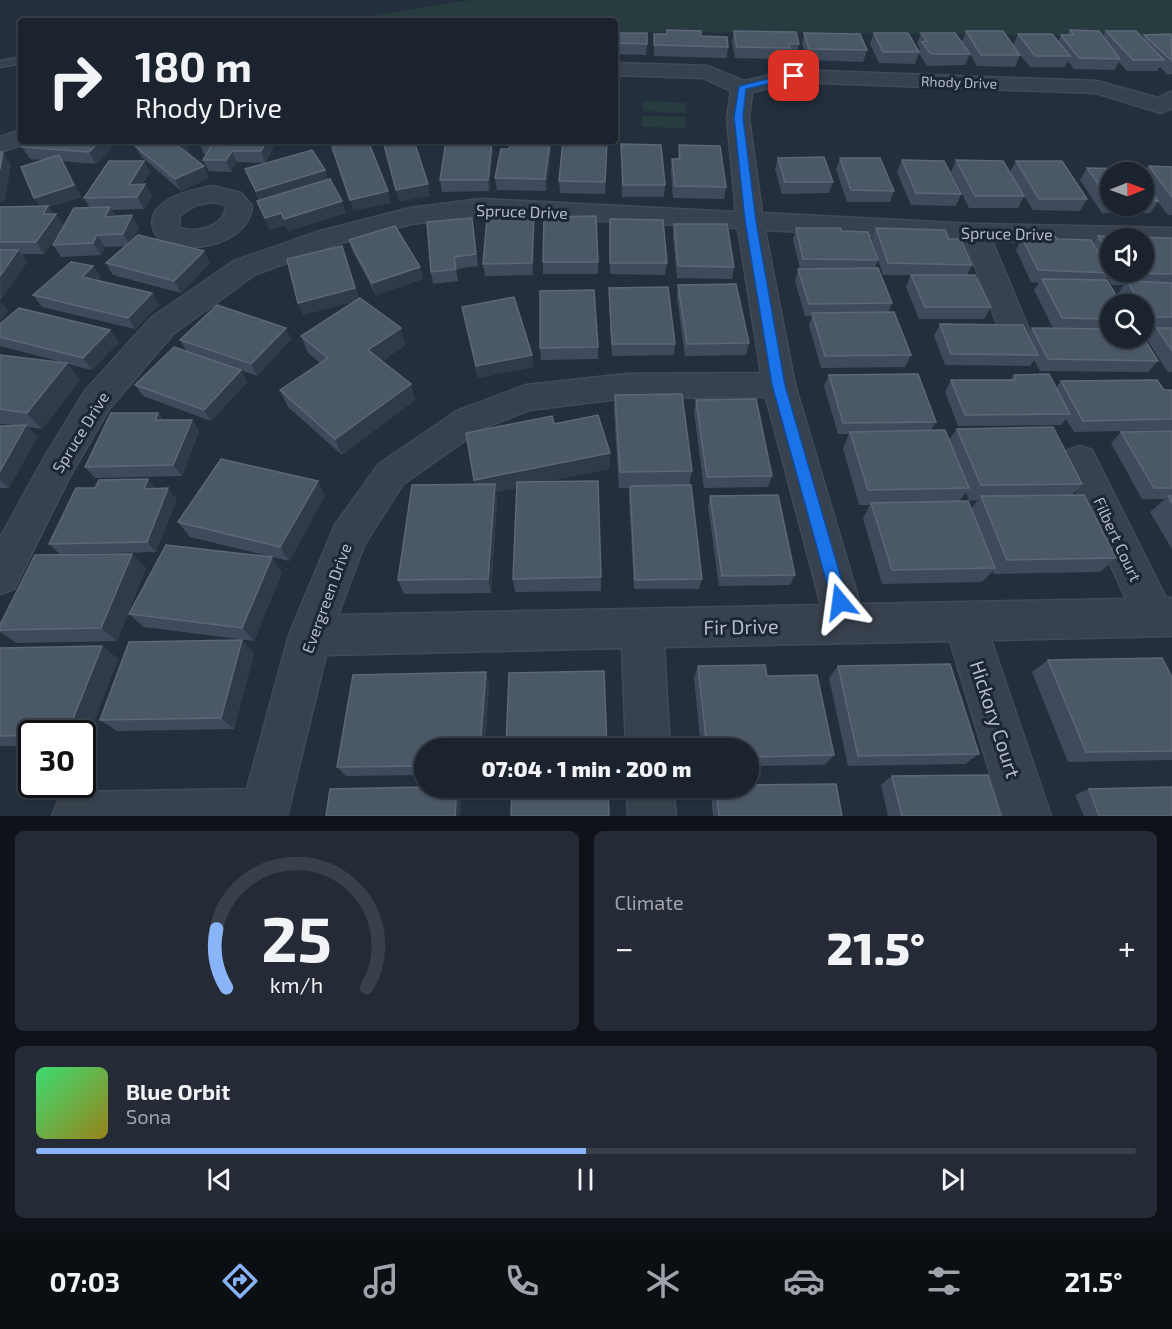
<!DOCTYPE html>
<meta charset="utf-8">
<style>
:root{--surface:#1b232e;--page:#242b36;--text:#f1f3f6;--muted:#a0a4aa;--line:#39404a;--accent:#8ab4f8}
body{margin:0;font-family:"Exo 2",sans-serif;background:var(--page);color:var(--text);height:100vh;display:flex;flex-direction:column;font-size:22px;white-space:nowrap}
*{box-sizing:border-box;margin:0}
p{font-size:20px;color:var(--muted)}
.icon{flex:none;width:33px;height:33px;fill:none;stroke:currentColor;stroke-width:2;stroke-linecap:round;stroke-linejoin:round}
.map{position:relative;height:816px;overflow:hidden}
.side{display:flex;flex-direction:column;gap:15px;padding:15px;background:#0f1319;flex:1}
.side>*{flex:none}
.banner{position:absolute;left:18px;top:18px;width:600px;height:126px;border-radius:6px;box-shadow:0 2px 4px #0004,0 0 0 2px var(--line);background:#1b232e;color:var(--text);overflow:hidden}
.needle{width:39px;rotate:89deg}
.tools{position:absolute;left:1100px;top:162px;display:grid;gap:12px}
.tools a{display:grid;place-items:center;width:54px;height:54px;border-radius:50%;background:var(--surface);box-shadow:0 2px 4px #0004,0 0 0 2px var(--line);font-size:30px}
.speed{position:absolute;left:18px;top:720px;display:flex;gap:12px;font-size:30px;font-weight:700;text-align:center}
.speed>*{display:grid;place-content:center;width:78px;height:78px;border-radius:50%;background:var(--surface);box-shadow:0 2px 4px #0004,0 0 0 2px var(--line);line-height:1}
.speed .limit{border:3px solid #111;border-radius:9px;background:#fff;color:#111}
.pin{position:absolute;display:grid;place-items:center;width:51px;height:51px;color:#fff;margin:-26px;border-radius:12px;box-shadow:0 3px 9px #0006}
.me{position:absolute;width:66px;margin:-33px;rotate:344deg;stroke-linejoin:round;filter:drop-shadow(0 0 4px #0008)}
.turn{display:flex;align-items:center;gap:21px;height:126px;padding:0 18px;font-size:27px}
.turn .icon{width:78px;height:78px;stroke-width:2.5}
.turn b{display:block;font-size:42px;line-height:51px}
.big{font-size:45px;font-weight:800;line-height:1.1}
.side .card{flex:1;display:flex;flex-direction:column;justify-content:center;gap:9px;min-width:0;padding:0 21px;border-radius:9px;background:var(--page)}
.side .dial{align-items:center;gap:0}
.dial svg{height:156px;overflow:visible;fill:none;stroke:var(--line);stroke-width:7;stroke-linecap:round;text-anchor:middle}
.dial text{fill:var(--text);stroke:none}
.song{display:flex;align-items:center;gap:18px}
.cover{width:72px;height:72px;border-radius:9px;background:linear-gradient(135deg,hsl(140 70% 55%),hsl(50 70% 35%))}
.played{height:6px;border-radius:3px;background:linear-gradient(90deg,var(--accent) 50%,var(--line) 50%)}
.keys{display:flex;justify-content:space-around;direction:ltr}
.heat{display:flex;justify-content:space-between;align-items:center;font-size:33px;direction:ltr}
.side .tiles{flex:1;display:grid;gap:15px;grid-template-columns:1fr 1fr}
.card:last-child{grid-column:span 2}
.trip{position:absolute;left:414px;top:738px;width:345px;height:60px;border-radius:30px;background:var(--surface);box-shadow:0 2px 4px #0004,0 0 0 2px var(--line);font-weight:800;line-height:60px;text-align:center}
.tabs{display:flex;height:96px;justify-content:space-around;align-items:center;background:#0b0e12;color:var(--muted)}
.tabs .icon{width:42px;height:42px}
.tabs .selected{color:var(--accent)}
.tabs b{font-size:27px;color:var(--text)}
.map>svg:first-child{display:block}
.green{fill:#263c3f}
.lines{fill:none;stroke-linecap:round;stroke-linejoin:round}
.lane-casing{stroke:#414a57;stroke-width:3}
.street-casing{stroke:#414a57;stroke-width:3}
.lane{fill:#38414e;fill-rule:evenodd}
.street{fill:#38414e;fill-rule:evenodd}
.wall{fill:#3f4b5c;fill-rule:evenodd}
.shaded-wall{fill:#2f3b4b}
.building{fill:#4b5868;stroke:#5c6777;stroke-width:1.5}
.route{fill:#1a73e8;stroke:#114b97;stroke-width:1.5}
.labels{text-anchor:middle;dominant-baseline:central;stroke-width:6;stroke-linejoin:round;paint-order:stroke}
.far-street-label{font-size:14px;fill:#b4bcc9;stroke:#1d2633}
.street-label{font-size:16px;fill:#b4bcc9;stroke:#1d2633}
.near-street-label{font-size:20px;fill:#b4bcc9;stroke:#1d2633}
</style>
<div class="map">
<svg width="1172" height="816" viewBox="0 0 1172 816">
<rect width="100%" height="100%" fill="#242f3e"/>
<!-- green -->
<path class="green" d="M471 0H1172V36L615 32V21H336Z
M643 101 685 103 686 113 643 111Z
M642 116 685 117 686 128 642 127Z"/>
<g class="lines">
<!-- lane casing -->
<g class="lane-casing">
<path id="lane" d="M21 57V63L0 67V61Z"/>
</g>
<!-- street casing -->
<g class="street-casing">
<path id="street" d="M615 63 707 66 744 81 794 70 1097 81 1158 98 1172 91V108L1161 113 1096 93 794 82 752 92 749 118 762 213 975 224 1172 228V244H1143V238H1110V243L992 241 1030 332 1026 340 1015 343 1004 340 1000 332 965 240 765 230 795 385 860 604 1126 599 1063 460 1068 450 1080 446 1092 450 1166 598H1172V636L991 640 1051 816H1003L950 641 664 647 670 748H626L622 648 326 655 287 816H52L59 799 76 792 247 789 289 635 335 525 379 464 457 411 526 385 627 374 761 373 738 228 481 215 411 224 337 244 254 275 173 334 109 409 69 478 14 589 0 594V538L44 458 85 391 151 318 234 261 317 232 410 208 481 199 736 212 727 118 731 91 703 78 615 75ZM766 397 821 605 338 615 364 545 403 484 481 429 529 410 627 398Z
M21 130V141L29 142 0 152V137Z
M213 186 241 193 252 206C249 236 212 249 185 247 175 246 166 242 158 238 135 203 189 190 213 186ZM213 202 223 204 226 207C223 228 195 234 179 227L180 215 196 205Z
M627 788H673L676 816H628Z"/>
</g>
<!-- lane -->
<use href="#lane" class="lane"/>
<!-- street -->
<use href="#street" class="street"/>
</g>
<!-- wall -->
<path class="wall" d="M1070 30 1103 37 1106 31 1143 38 1144 35H1172V74L1168 75 1160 67 1157 71H1127L1119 62 1114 70 1074 69 1068 61 1065 67H1030L1014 47 1020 55 1015 67 977 66 970 54 965 65 927 66 919 53 915 64 879 63 870 44 874 33 919 52 920 48 917 44 921 33 966 49 962 42 966 31 1013 45 1018 34 1058 42 1061 35H1067Z
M734 31 799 44 797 55H789L788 59 735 58 732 42Z
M615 33 647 44 646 55 615 54Z
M804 33 867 50 863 62 807 60 802 44Z
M654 34 701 36 728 47 727 58 654 56Z
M29 141H117V142L96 164 63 161 81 197 49 207 53 214H56L64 226 44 254H22L27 262 0 300V207H39L44 160 30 159 22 147Z
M277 141 265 163 237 162 231 172 209 171 203 160 207 154H204L199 142Z
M550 141 551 152 546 191 497 190 495 178Z
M607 141 605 194 560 193 559 181Z
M185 143 191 155H189L209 178 181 191 142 157 135 146Z
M621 144 665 185 664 197H622Z
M679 145 726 187 724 199 673 198 671 171 672 159H678Z
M493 150 489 191 442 192 440 180Z
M778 158 833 182 829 193 782 194 775 169Z
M840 158 894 191 890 202H847L836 169Z
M902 160 961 194 956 206 911 205 897 172Z
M956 160 1010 172 1016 161 1087 199 1080 211 1033 210 1024 196 1018 208H969L951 172Z
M144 161 150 172 142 184 152 196 144 209 112 210 116 216 139 227 133 239 210 263 181 293 113 275 106 263 125 246 105 247 101 255 61 257 53 245 90 208 84 198Z
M1149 166 1172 167V215H1168L1158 202 1150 213H1102L1080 180 1087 168 1110 172V206H1143V175Z
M245 169 325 170 328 180 346 213 288 231 286 225 270 230 257 201 259 200Z
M472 218 478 266 456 269 458 281 433 284 431 272Z
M610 219 667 263 665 275 610 274Z
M674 224 734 267 732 279 677 278 673 236Z
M534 228 533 275 485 276 483 264Z
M796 228 842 231 878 260 875 268 892 303 888 312 911 355 905 367 821 368 809 325 812 316H805L795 281 798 269H800L793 240Z
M876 228 949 239 972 265 967 275 991 307 984 319H919L906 287 911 275H883L872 240Z
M1033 234 1057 239 1093 244 1098 236 1172 238V372H1168L1147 340 1156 329H1143V304H1125L1118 293 1124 285H1112L1107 277 1105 280 1110 304V338L1158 361 1148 372 1040 371 1034 360 1030 366 945 365 934 336 940 324 1028 334 1032 328H1053L1034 290 1039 283 1031 282 1016 250 1022 238H1031ZM1110 238 1143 272H1110Z
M349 240 420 267 423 279 376 295 353 252Z
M342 246 359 299 405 345 382 361 415 400 342 455 288 407 280 390 320 363 308 353 301 336 355 301 303 315Z
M543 262H598V274H543Z
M93 266 101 278 99 280 152 293 159 305 135 329 42 307 33 295Z
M678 285 749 343 746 355 685 356 677 297Z
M609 288 675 344 674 355 612 356 609 299Z
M462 307 532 355 533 367 478 378Z
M0 324 119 342 92 370 68 364 80 380 42 429 28 427 37 437 9 488H0V426L15 425 0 424V355L62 362 0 346Z
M291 339 257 376 241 370 247 382 211 421 143 396 135 385 187 352 180 340Z
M598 347V359L541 360 540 348Z
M829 375 936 422 931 430 949 440 957 429 1082 484 1072 495 1116 558 1100 572 994 574 993 571 982 582 882 584 863 518 870 505H859L843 448 849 434H838L824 386ZM966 492 969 501 978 500 971 509 959 502Z
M1014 375 1056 388 1061 381 1164 390H1172V430L1074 432 1066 419 1061 425 958 426 945 392 951 380H1010Z
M615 395 692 471 689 485 702 579 699 589H634L629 497 630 488H619L614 411Z
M696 400 772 476 768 487 704 488 694 412Z
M158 413 164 420H192L199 431 182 476 95 478 85 467Z
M554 424 610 453 609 469 548 481 601 577V591L515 592 513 579 517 488 496 492 497 500 491 593 404 594 398 580 475 485Z
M1172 431V549L1150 512 1165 499H1142L1111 443 1121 432Z
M156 489 177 499 156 552 60 554 49 544Z
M325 496 289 561 190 537 178 522Z
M710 496 795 575 790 585 719 586 708 506Z
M132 554 146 568 117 641 17 643 0 632V625Z
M282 572 254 641 144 627 129 614Z
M242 640 254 653 234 729 117 731 100 720Z
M102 646 118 659 85 745H82V734H32V746H0V648Z
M1048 660 1172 677V760L1068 762 1032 672Z
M698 666 767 676 834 755 825 765 748 766V748H701L694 678Z
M838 666 979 754 965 764 848 766 829 678Z
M486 672 489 684 485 748H424V775L346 776 337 767Z
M892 776 1001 816H888L881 785Z
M714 788H748L842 816H713L711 794Z
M1089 789 1172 816H1084L1075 795Z"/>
<!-- shaded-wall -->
<path class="shaded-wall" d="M100 141H117V142L96 164 89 152Z
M267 141H277L265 163 261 151Z
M492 141 493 150 489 191 488 180Z
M550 141 551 152 546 191 545 179Z
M185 143 191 155 183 158 178 146Z
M232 151 237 162 231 172 226 160Z
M3 152 11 164 5 201 0 202V169Z
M59 155 67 167 81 197 49 207 55 216 56 214 64 226 44 254 36 242 42 210 34 198Z
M144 161 150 172 135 196 129 185Z
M204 166 209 178 181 191 175 179Z
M325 170 329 182 261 203 256 191Z
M145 184 152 196 144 209 137 197Z
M428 184 430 196 399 202 396 190Z
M388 191 391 203 353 211 350 200Z
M342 201 346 213 288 231 284 219Z
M110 207 117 219 105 217Z
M281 213 286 225 270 230 265 218Z
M132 215 139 227 130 246 123 234Z
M534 216V228L533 275 532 263Z
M97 235 105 247 101 255 93 243Z
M18 250 27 262 1 300 0 276Z
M204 251 210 263 181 293 174 281Z
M93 266 101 278 90 289 82 277Z
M420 267 423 279 376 295 372 283Z
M355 288 359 300 303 315 298 303Z
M152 293 159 305 135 329 128 318Z
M0 301 8 311 0 323Z
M286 328 291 339 257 376 251 364Z
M401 328 405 345 373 367 368 350Z
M110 330 119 342 92 370 83 358Z
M532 355 533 367 478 378 476 366Z
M67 363 80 380 42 429 27 413Z
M241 370 247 382 211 421 204 410Z
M411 384 415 400 342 455 335 439Z
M158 413 166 424 155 420Z
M192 420 199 431 182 476 173 465Z
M26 425 37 437 9 488 0 480V471Z
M610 453 609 469 496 492 497 500 491 593 488 579 477 496 474 480Z
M148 479 157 489H144Z
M318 481 325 496 289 561 280 547Z
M168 488 177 499 156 552 147 542Z
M132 554 146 568 117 641 101 628Z
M272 557 282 572 254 641 242 628Z
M242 640 254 653 234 729 221 718Z
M102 646 118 659 85 745 82 743V734H67Z
M486 672 489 684 485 748H480Z
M457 788 462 795 460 816H455Z"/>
<!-- building -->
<path class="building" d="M667 30 701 31V36L727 37 728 47 654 45V34H667Z
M1070 30 1099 31 1120 59 1079 58 1061 35H1074Z
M734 31 796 32 799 44H789L790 48 737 47Z
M966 31H1003L1020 55H981Z
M1106 31H1136L1164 60H1133Z
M615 33H647V44L615 43Z
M804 33 860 34 867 50 809 49Z
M874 33H908L919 52H883Z
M921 33H955L970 54H931L922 42 927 41Z
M1018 34H1052L1070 56H1035Z
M1171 34 1172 61 1144 35Z
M29 141H100L89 152 22 147Z
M146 141H183L185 143 178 146 204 166 175 179 135 146Z
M199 141H267L261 151H232L226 160H203L214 142H199Z
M343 141H368L388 191 350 200 332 147 344 145Z
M383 141H414L428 184 396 190Z
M446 141H492L488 180H440Z
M511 141H550L545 179 495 178 501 149H509Z
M563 141H607L605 182 559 181Z
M621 144 661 145 665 185H623Z
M679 145 720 146 726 187 675 186 672 159H680Z
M312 150 325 170 256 191 245 169Z
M0 152H3L0 169Z
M59 155 74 185 34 198 21 167Z
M824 157 833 182H785L778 158Z
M840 158H880L894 191 851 190Z
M902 160 944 161 961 194 916 193Z
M956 160 1003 161 1024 196H975Z
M109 161H144L129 185 145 184 137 197 84 198Z
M1016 161H1062L1087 199H1039Z
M1149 166 1172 167V197Z
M1087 168 1133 169 1136 172H1110V201Z
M330 179 342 201 284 219 281 213 265 218 257 201Z
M1143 181 1158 201H1143Z
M48 206 43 214H56L36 242H0V207Z
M110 207 105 217 132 215 123 234 97 235 93 243 53 245 74 208Z
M534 216 532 263 483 264 487 217Z
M596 216 598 262H543L544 217Z
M472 218 476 254 454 257 456 269 431 272 427 222Z
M610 219 663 220 667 263H610Z
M674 224H727L734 267 678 266Z
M395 226 420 267 372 283 349 240Z
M796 228H840L842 231 868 232 878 260 803 259Z
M876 228 945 230 949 239H961L972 265 888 263Z
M1033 234 1054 235 1057 239 1091 240 1110 273 1038 270 1022 238H1035Z
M138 235 204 251 174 281 106 263Z
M1098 236 1172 238V274L1120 273 1119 272H1143V238H1110V256Z
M342 246 355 288 298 303 287 259Z
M0 250H18L0 276Z
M71 262 93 266 82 277 152 293 128 318 33 295Z
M878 268 892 303 809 304 798 269Z
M911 275H975L991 307H925Z
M1042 279 1107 280 1121 304H1110V319L1062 318Z
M1127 281 1172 283V317H1148L1143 308V304H1141Z
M736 284 749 343 687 344 678 285Z
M668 287 675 344H612L609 288Z
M594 290 598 347 540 348V291Z
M514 297 532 355 476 366 462 307Z
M360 298 401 328 368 350 411 384 335 439 280 390 328 358 301 336Z
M217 305 286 328 251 364 180 340Z
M19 308 110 330 83 358 0 337V324Z
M894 312 911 355 825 356 812 313Z
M940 324 1023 325 1038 355 951 354Z
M1032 328 1110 329V338L1143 337 1158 361 1048 359Z
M1157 328H1172V351Z
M174 347 241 370 204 410 135 385Z
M0 355 67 363 27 413 0 409Z
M918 374 936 422 843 423 829 375Z
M1049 374 1070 414 965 415 951 380H1016L1014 375Z
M1157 380 1164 390H1172V419L1083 421 1061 381Z
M682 394 692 471 620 472 615 395Z
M756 399 772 476 707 477 696 400Z
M111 413H158L155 420H192L173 465 85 467Z
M598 415 610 453 474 480 466 433 552 416 554 424Z
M26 425 0 471V426Z
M1053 427 1082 484 981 485 957 429Z
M945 430 969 488 868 490 850 432Z
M1172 431V488H1154L1121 432Z
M221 459 318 481 280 547 178 522Z
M148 479 144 489 168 488 147 542 49 544 76 488H95L99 480Z
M598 481 601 577 513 579 517 482Z
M495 484 488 579 398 580 412 485Z
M691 485 702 579 635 580 630 486Z
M778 495 795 575 722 576 710 496Z
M1084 495 1116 558 1007 560 981 496Z
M1168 496H1172V504Z
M968 501 995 568 892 570 871 503Z
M166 545 272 557 242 628 129 614Z
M132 554 101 628 0 630V625L35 555Z
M242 640 221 718 100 720 129 642Z
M102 646 67 734H32V735L0 736V648Z
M1162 658 1172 677V751L1086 752 1048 660Z
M950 664 979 754 858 756 838 666Z
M765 665 767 676 817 675 834 755 748 757V748H707L698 666Z
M604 671 607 748H506L509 673Z
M486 672 480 748H424V766L337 767 353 675Z
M988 775 1001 816H902L892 776Z
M836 784 842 816H719L716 788H748V785Z
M424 787 457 788 455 816H326L330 789Z
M1172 787V816H1099L1089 789Z
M512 788H608L609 816H511Z"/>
<!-- route -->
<path class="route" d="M794 73 798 76 797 77 746 89 743 117 756 221 785 385 848 602 846 608 840 610 834 608 832 602 772 385 745 221 734 117 739 86Z"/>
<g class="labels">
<!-- far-street labels -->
<g class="far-street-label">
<text transform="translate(959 82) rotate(2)">Rhody Drive</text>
</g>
<!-- street labels -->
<g class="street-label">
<text transform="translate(522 211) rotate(2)">Spruce Drive</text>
<text transform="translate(1007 233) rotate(1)">Spruce Drive</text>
<text transform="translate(80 432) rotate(-58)">Spruce Drive</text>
<text transform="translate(1118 539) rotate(65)">Filbert Court</text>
<text transform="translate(326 598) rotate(-70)">Evergreen Drive</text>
</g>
<!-- near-street labels -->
<g class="near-street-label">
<text transform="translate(741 626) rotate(-1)">Fir Drive</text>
<text transform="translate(996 719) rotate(72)">Hickory Court</text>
</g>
</g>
</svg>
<div class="tools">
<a><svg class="needle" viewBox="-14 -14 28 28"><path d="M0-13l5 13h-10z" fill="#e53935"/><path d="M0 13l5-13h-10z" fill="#a0a4aa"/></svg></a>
<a><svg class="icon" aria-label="sound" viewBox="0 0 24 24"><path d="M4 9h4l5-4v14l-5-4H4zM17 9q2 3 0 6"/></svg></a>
<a><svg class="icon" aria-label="search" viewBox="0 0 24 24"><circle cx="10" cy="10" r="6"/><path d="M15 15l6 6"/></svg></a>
</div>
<div class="speed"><div class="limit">30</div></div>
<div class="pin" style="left:794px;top:76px;background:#d93025"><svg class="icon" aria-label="arrive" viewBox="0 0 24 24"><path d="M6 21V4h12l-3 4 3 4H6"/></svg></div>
<svg class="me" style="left:840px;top:602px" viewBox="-20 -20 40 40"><path d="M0-17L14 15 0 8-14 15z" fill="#1a73e8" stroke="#fff" stroke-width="4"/></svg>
<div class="trip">07:04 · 1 min · 200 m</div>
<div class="banner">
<div class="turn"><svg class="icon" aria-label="right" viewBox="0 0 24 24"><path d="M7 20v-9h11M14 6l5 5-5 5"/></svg><div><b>180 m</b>Rhody Drive</div></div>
</div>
</div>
<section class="side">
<div class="tiles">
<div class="card dial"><svg viewBox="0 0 100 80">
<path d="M14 69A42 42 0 1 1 86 69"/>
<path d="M14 69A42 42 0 0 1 9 39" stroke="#8ab4f8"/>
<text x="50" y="56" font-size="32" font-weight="700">25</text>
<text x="50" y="72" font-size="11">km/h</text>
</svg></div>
<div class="card"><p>Climate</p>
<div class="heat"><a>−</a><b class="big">21.5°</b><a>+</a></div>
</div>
<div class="card">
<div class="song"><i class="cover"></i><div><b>Blue Orbit</b><p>Sona</p></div></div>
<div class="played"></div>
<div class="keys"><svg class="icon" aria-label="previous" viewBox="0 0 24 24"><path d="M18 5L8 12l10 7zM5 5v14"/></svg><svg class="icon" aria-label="pause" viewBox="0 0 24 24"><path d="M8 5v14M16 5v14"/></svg><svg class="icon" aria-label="next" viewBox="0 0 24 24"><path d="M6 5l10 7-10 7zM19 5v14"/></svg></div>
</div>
</div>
</section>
<nav class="tabs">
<b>07:03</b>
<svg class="icon selected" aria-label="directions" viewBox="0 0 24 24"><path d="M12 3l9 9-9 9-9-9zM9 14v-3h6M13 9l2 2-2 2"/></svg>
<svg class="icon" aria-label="music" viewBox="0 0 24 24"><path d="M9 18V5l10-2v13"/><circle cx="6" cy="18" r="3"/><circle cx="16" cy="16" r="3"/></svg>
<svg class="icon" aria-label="phone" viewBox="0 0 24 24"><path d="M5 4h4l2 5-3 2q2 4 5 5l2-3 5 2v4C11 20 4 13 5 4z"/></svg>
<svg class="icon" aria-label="climate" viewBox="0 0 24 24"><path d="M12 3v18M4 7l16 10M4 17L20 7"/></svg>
<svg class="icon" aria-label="car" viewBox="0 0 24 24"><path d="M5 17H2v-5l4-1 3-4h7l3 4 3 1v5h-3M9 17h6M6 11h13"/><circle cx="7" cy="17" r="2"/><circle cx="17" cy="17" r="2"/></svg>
<svg class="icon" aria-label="filters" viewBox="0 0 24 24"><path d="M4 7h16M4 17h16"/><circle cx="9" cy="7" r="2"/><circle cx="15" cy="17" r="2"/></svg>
<b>21.5°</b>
</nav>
